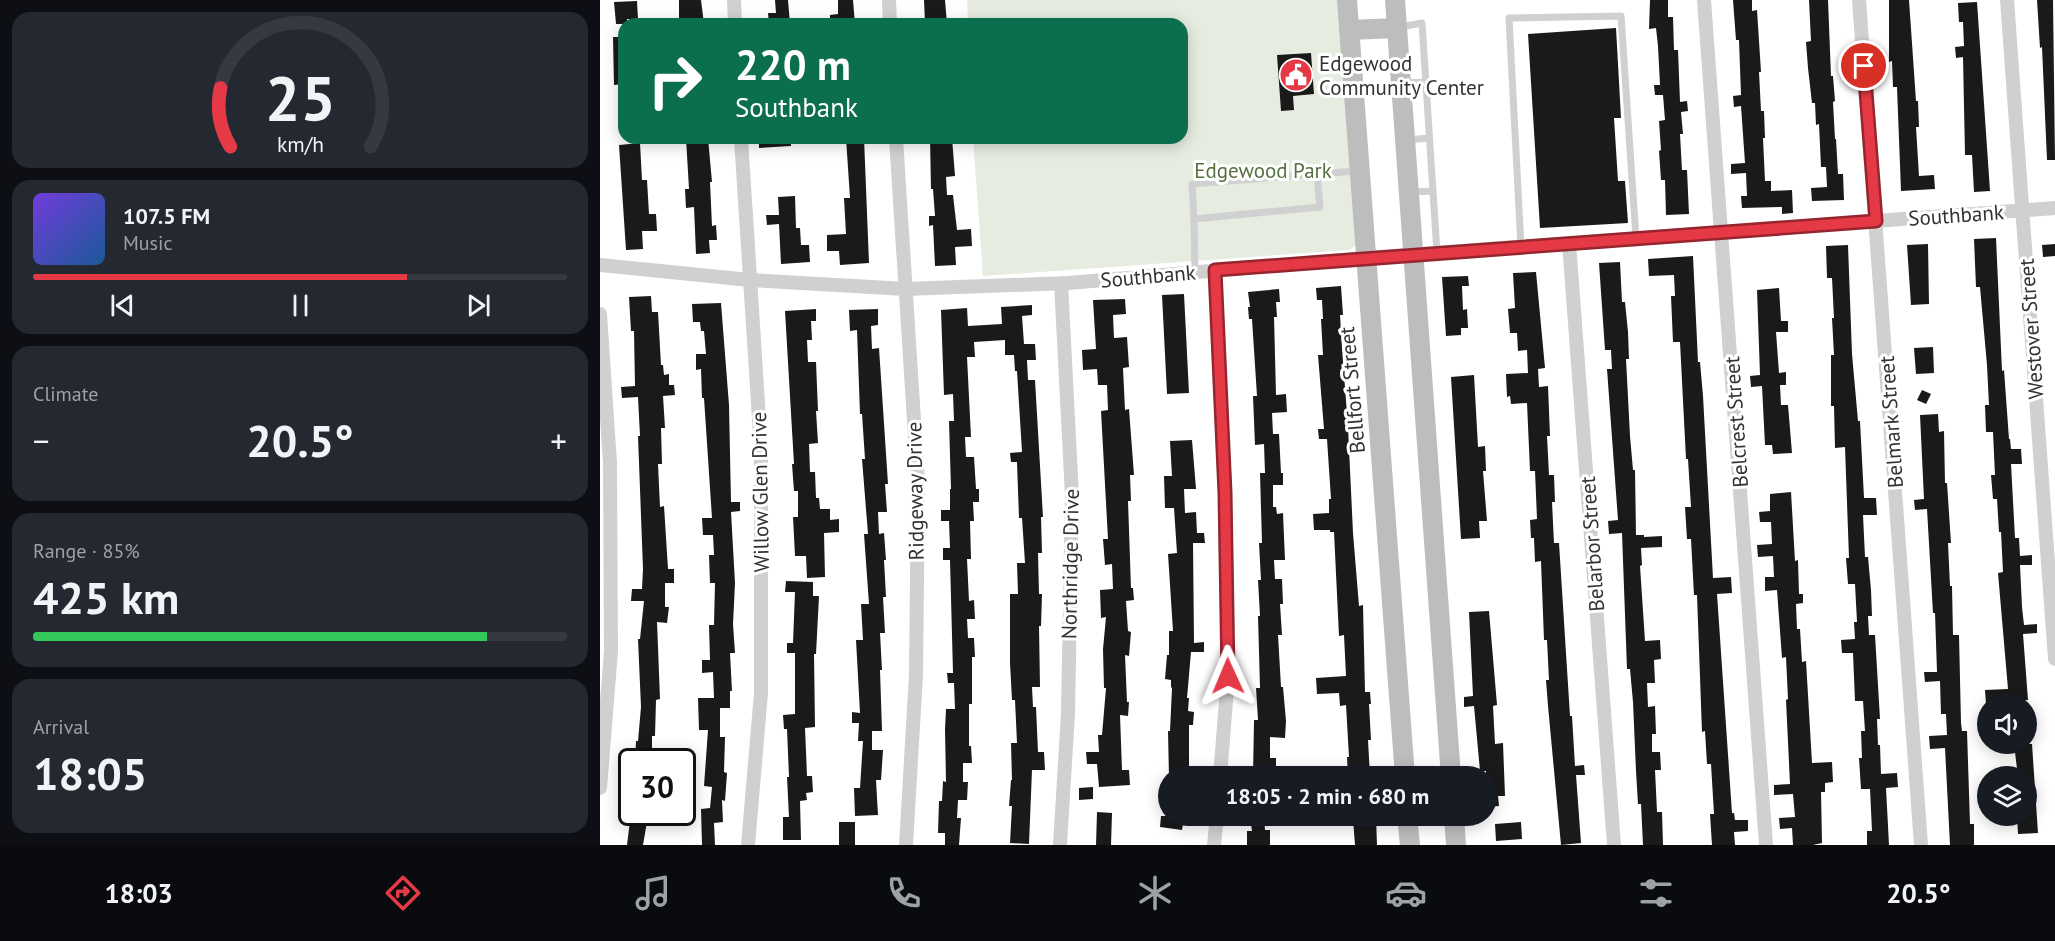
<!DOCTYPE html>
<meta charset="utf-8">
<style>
:root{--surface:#171b24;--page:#242831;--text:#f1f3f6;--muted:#9ea1a6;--line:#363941;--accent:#e63946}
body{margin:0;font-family:"PT Sans",sans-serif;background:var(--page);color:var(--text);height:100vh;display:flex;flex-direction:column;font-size:22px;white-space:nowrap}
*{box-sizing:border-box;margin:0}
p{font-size:20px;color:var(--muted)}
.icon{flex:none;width:33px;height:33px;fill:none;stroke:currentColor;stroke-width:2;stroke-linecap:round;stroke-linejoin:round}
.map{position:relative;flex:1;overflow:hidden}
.details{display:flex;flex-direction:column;gap:12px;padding:12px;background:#0d0f14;width:600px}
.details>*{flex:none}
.hud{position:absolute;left:18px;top:18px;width:570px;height:126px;border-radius:18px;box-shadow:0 3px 15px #0003;background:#0b6e4f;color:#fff;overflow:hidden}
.controls{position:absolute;left:1377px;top:694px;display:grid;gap:12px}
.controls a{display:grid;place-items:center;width:60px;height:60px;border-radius:50%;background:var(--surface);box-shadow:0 3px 15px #0003;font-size:30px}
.speed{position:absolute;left:18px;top:748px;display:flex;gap:12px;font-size:30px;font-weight:700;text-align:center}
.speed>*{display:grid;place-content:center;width:78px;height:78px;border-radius:50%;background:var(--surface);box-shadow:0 3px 15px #0003;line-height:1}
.speed .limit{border:3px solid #111;border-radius:9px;background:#fff;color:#111}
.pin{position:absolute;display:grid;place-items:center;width:51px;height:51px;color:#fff;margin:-26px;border:3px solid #fff;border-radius:50%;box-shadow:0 2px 6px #0007}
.me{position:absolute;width:66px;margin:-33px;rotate:359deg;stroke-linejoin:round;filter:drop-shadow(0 0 4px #0008)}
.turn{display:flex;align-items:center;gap:21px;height:126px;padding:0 18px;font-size:27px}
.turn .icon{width:78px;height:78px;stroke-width:2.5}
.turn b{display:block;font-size:42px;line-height:51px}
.big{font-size:45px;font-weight:600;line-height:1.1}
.details .card{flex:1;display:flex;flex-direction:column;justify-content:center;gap:9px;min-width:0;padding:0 21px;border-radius:18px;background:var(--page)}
.details .dial{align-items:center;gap:0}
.dial svg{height:156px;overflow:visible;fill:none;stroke:var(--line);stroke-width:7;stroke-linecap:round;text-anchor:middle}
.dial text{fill:var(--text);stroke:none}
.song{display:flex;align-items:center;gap:18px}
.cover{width:72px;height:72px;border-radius:9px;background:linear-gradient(135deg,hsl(260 70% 55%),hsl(210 70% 35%))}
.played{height:6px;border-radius:3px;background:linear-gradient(90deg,var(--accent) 70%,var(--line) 70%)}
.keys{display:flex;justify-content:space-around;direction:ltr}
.heat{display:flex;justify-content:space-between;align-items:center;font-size:33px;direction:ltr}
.charge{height:9px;border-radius:4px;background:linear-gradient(90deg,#34c759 85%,var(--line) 0)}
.trip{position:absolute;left:558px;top:766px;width:339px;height:60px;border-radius:30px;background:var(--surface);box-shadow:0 3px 15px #0003;font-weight:600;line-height:60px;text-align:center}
.tabs{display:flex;height:96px;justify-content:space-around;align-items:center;background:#090b0e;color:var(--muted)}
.tabs .icon{width:42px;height:42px}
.tabs .current{color:var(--accent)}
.tabs b{font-size:27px;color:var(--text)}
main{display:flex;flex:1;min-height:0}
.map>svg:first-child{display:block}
.green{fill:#e6ecdf}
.building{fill:#1a1a1a}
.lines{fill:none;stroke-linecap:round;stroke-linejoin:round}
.service{stroke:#d0d0d0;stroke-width:7}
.minor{stroke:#d0d0d0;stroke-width:14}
.secondary{stroke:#bdbdbd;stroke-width:20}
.route-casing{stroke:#96252e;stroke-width:15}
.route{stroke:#e63946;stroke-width:10}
.labels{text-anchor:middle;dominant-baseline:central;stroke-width:6;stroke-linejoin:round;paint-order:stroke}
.poi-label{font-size:21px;fill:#333;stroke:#fff;text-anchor:start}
.park-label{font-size:21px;fill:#56703f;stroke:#fff}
.street-label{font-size:21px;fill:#333;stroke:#fff}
</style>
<main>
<section class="details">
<div class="card dial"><svg viewBox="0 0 100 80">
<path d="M14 69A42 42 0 1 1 86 69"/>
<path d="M14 69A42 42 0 0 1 9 39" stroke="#e63946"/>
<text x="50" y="56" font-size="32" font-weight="700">25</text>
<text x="50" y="72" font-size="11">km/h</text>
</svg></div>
<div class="card">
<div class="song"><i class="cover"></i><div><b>107.5 FM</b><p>Music</p></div></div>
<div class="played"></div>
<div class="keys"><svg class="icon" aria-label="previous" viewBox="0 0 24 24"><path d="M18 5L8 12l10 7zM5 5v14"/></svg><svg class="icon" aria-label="pause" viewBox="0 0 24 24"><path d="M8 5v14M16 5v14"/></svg><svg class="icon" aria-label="next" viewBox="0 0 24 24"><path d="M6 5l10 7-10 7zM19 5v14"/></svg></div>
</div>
<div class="card"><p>Climate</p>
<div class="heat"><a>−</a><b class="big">20.5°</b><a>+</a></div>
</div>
<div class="card"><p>Range · 85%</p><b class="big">425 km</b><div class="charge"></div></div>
<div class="card"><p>Arrival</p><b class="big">18:05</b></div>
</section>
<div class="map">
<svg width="1455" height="845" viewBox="0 0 1455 845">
<rect width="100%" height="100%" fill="#fff"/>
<!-- green -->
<path class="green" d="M367 0H739L756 245 749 250 383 276 373 138H582V24H368Z"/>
<!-- building -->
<path class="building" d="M79 0H101L104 24H79Z
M175 0H188L190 24H169L168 13H176Z
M238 0H253L255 24H230V15L238 14Z
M324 0H345L347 24H325Z
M1050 0H1068V17H1073L1074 50H1078L1080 102 1087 101 1088 111 1081 112 1083 134H1080L1082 170H1087L1089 214 1066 215 1065 180H1061L1059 151 1061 150 1059 121 1065 120 1063 95H1055L1054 85H1060L1058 46 1056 28 1049 29Z
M1133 0H1152V11L1157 10 1161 72H1159L1161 111H1164L1165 138H1163L1165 181H1171V191L1192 190 1193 213 1182 214V207L1142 208 1141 196H1147L1146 173 1131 174V164L1145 163 1141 106 1134 107 1133 96 1141 95 1139 40H1136Z
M1209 0H1228L1231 76H1233L1235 101 1233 102 1235 139H1236L1238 174H1243L1244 200 1212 201 1211 188 1227 187 1226 167H1221L1219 124 1216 125 1215 103H1212L1208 68 1206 42 1211 41Z
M1289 0H1309L1316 101H1318L1319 127H1316L1319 176 1334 175 1335 189 1301 191 1297 87H1293L1292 61 1289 62Z
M1437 0H1453L1455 160H1447L1442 47 1440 48Z
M37 1 38 19H27V24H16L14 2Z
M1377 2 1390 191 1374 192 1372 155H1365L1363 57 1356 58 1355 47 1364 46 1363 22H1359L1358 3Z
M1016 28 1021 118H1014L1018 181H1025L1028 223 940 228 928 34Z
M13 37H24V84L14 85Z
M711 53 714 94 693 96 694 110 681 111 677 55Z
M86 138H108L112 182H110L112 226 116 225 117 240H109L110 253 96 254 94 207 86 208 85 189H89Z
M159 138H191V146L159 148Z
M246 138H264L269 263 240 265 239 251H227V235L246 234 244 198H250Z
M330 138H352L355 176 346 177 347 195H353L357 230 371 229 372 246 355 247 356 265 335 266 333 225 329 226V216H335L333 189H331Z
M40 143 42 180H47L49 214H56L57 231H42L43 249 26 250 19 145Z
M195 196 196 228H200L201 245H209L210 262 181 264 179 224 167 225 166 215H179L178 197Z
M1396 238 1402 371 1404 370 1409 439H1410L1411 449H1421L1422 464H1411L1415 538H1419L1420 556 1432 555V565H1420L1422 607 1424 625 1437 624V633L1423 634 1428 700 1386 704 1385 690 1408 689 1398 573 1403 572 1401 532H1399L1397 499H1393L1391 475H1395L1393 432H1386L1385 405H1389L1387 365 1380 287H1376L1374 239Z
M1328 244 1329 304 1311 305 1307 245Z
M1455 244V256L1443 257 1442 245Z
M1248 245 1252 354 1258 421H1260L1264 498H1276L1277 515H1263L1265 557H1268L1271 590 1272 616H1268L1269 635H1275L1280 719H1277L1278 745H1280L1281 774 1297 773 1298 787 1286 788 1289 845H1267V831H1272L1270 789H1261L1259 758H1262L1261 731H1265L1263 701H1255L1253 653H1242L1241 640 1255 639 1254 622H1257L1255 584H1248L1246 558H1249L1245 447 1235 448 1234 406H1231V355H1234L1232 318H1234L1232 278H1227L1226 246Z
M1093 256 1098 362H1100L1103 396 1113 578 1131 577 1132 593 1117 594 1132 813H1134L1135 820H1148V831L1134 832 1135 845H1112L1110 814H1114L1111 764H1107L1105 731 1102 732 1097 595H1094L1091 539H1087L1085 507H1091L1088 459H1086L1080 342H1073L1071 296H1075L1074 275 1049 276 1048 259Z
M1020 262 1022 302H1025L1028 332 1029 359H1026L1030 436 1033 470H1035L1036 535H1044V537L1062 536V547L1041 548 1042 565 1040 566 1045 641 1060 640 1061 659 1054 660 1055 683H1047L1048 707 1055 706 1056 734H1052V752H1060L1061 770H1055L1057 812H1062L1063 845H1043L1041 804H1038L1036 771 1033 702 1030 669H1027L1022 533 1009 534 1008 521 1018 520 1007 369H1012L1011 350H1005L999 263Z
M936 272 945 368 938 369 939 387 948 386 950 436H947L949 475H954L955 502H952L954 543H959L970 716H972L975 766 984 765 985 775H976L981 843 961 845 948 706 946 680H949L947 640H944L941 561 935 562 934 538H931L930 520 937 519 935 471H930L927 403 911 404 910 396 907 397 906 374 928 373 927 350 918 351 917 333H910L908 309 915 308 913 273Z
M868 276 869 286H862L863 310 867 309 868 328H861V335L846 336 842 277Z
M741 286 743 315H740L742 348 748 427 753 533 759 606 763 605 765 692H770L771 704H769L771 740H768L770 776 758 777H748L747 757H749L746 705 740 706 739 693 717 694 716 678 746 676 744 635 739 636 734 532H730V530H714L713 514 729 513V499H731L727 439H719L718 429H724L718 355H723L721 319H723L722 300H717L716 288Z
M1179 288 1181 321H1188V332H1176L1179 373 1186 372V385H1180L1181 405H1188L1192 453 1173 454 1172 445H1165L1162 386 1151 387 1150 376 1160 375 1157 290Z
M679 289 680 302H676L677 317H674L676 395 686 394 687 412 672 413 673 434H679L681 473H683V485H673V507H676L677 514 683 513 685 560H674L675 579H682L683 604H680L682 635H678L681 687H683L686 721 685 738 670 737V758H676V777H653L654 720H658L656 688H660L658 616H660L658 580H661L659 543H662L660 473H665L664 444 655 445 653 396H657L652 319H649L648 307H650L648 292Z
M584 294 589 393 567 394 562 295Z
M51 296 52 312H58L61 365H63L64 375 69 374V385H74L75 395 63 396 65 428H61L62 464H58L60 507 64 506 68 569H74V583H65V607H69L67 623 57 622 60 699 56 700 55 736H52V762H35L36 741H38L41 707 38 639H40L44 601H31L32 589H42L43 569 38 436H40L38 397 22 398 21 387 35 386 34 331H31L29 297Z
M525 299 526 314 513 315 514 338 527 337 529 367 523 368 525 410 529 409 534 475H530L531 501H528L531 588H533L534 600 526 601 528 631 531 632 529 656 525 655 527 702H529L528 716 520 715 522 770H529L530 785 499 787 497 764H487L486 752H499L498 735H502L506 688H504L503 649 506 617 501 618 500 590 513 589 512 564 505 565 503 539H508L501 411 508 410 507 385H498L497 369 483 370 482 350 496 349 493 300Z
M121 303 129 405 131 502H140V511L131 512 135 583 133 624 135 653H130L132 691H130V708H120V737H125L124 772 127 773 125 801 122 800 123 822 114 823 115 845H102L101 809 110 808 112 787 104 786 108 730H99L98 698H114L113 672 102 673V660H110L109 625H114L115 583H110L109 555H114L113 535H103L102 518H112L104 398H102L101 369 96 370V354H106L104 331H101L100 322H93L92 304Z
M432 305V315L422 316 424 344H435L436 360H427L428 380H435L443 517H441L442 553H438L439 594H442L441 626H439L440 687H432L433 707H436L438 752H444L445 770H432L429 844 410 843 412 806H409L411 780H412L411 743H417L415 700H412L410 663V594H418L417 563H425L422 518H419L417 462H411L410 453 422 452 417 371H415L414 355H405V340L374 342 375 357H367L371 437H365L366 457H374L376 489H379V502H373L374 521H370L371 559H367L369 601 374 600 375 619H367L368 638H374L375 657H372V704H369V746H371L372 763H363V782H368L367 800H358L357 818H361L359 845H345V833H338L339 801H342L343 781 346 782 345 729 346 709H355L354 683H348L347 673H353L350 560H343V548H350L349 521H341V510H350V489H351L349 421H354L353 394 344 395 341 310 367 308 368 326 402 324 401 307Z
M216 309V321H211L212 340H207L208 362H216L218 411H216L218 443 209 444 210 472H215L216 498H219L220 509H230V520L239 519V532L224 533 225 577 207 578 206 556H195L193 517H198V491H194L192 464H194L185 311Z
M278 309V325L271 326 272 349 279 348 288 484H285L287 512H278L279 534 284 533 286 560H284L286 597H283L285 633H280L282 670H280L282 731H272V750H283L281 780H276L278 815 255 816 254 788H260L263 741H258L259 723H252V712L260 713 256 640H263L261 604H269L264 534H268L262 459H265L262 414H260L257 330 250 331 249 310Z
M1333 347 1334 373 1316 374 1314 348Z
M874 375 878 447 885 446 886 471H883L887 521H879L880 538 861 539 851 377Z
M1322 390 1331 394 1326 404 1317 400Z
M1338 414 1339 432 1344 431 1345 483H1347L1351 543H1348L1350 586H1352L1353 635H1359L1361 723 1362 731H1367L1370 824H1374V845H1350L1345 748 1330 749 1329 736 1347 735 1346 714H1341L1340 681 1325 682 1324 672H1337L1335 613H1333L1327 509 1315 510 1314 500 1324 499 1320 415Z
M592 440 596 489H584L585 513 596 512 597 533H604L605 543H593L594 643 604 642V652H591L587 698H589L588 711 594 712 593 725H589V777H569L568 731H570L572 688 571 687V680L565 679 567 655H569V631H573L568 554 577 553 574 508H565L564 476H572L570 441Z
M1191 492 1195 561 1198 560 1199 594H1203V603L1196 604 1197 629H1200L1202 662 1206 661 1212 763 1232 762 1233 782 1225 783V792H1221L1222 843 1213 845H1193L1192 828 1180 829 1179 818 1195 817 1193 794 1174 795V785L1190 784 1186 700 1188 699 1186 657 1182 658 1177 590 1165 591V577H1174L1173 556 1158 557 1157 545 1172 544 1171 522H1160L1159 512 1170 511V494Z
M186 581 213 582V596H219L216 654H214L215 727 205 728 207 776H212L213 792 206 793 207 800 200 801 201 840H183V817H189L187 777H189L187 729H184L183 715 195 714V653H187V643H193L195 592H185Z
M889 611 897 705 893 706 895 744 903 743 905 796H898L899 806 886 807V771H880L874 706 864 707V697L873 696 869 612Z
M1414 744H1432L1438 833 1418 834 1417 816H1426V777H1418Z
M493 787V799L479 800V788Z
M497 812 512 813 511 845H496Z
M31 813 48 816 43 845H27Z
M561 816H584L582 830 560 827Z
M650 816H664L665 830H670V845H647V831H652Z
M776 817 777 845H755L753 819Z
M239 822H255V845H239Z
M921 822 922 839 896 841 895 824Z"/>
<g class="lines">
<!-- service -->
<path class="service" d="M800 27 822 23 837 253
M804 83 826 82
M808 140 829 138
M717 174 720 207 594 219 592 184Z
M717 174 757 171
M811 192 833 191
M594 219 595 273
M921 247 909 18 1021 16 1036 238"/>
<!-- minor -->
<path class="minor" d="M134 0 135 24
M289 0 290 24
M1104 0 1166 845
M1259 0 1321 845
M1407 0 1455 659
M141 138 161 450V693L148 845
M296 138 318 483 316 675 306 845
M969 243 1014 845
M0 265 150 280 306 289 468 283 765 258 1455 208
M615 270 625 493 628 676 620 777
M0 314 10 463 11 651 0 788
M460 845 468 713 472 496 461 283
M614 845 617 816"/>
<!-- secondary -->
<path class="secondary" d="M747 0 805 777
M795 0 851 777
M749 30 797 28
M807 816 810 845
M854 816 856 845"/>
</g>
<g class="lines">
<!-- route casing -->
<g class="route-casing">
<path id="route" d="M628 676 625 493 615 270 1276 221 1264 66"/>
</g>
<!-- route -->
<use href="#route" class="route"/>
</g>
<!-- icons -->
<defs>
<g id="civic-disc" transform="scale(1.725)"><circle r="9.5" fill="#e63946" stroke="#fff"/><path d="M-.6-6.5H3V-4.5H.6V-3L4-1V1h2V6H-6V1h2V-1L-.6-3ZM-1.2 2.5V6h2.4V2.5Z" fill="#fff"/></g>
</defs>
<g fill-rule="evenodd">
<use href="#civic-disc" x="696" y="75"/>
</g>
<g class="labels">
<!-- poi labels -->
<g class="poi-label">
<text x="719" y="63">Edgewood<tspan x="719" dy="24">Community Center</tspan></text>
</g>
<!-- park labels -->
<g class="park-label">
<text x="663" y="170">Edgewood Park</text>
</g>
<!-- street labels -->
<g class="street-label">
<text transform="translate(1356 215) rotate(-4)">Southbank</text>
<text transform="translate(548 276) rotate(-5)">Southbank</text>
<text transform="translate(1431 329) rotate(-94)">Westover Street</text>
<text transform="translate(752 390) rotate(-95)">Bellfort Street</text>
<text transform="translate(1136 422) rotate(-94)">Belcrest Street</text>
<text transform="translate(1291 422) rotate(-94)">Belmark Street</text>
<text transform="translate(315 491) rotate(-91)">Ridgeway Drive</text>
<text transform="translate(160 492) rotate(-91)">Willow Glen Drive</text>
<text transform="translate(992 544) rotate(-94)">Belarbor Street</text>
<text transform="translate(470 564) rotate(-89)">Northridge Drive</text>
</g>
</g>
</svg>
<div class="controls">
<a><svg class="icon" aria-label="sound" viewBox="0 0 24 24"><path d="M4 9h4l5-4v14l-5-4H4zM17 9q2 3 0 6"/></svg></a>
<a><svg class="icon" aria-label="layers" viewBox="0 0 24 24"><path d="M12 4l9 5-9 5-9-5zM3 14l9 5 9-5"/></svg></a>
</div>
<div class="speed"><div class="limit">30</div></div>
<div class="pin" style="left:1264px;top:66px;background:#d93025"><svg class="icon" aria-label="arrive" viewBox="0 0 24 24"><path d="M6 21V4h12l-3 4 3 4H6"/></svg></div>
<svg class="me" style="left:628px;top:676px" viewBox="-20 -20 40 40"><path d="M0-17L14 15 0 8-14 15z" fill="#e63946" stroke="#fff" stroke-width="4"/></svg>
<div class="trip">18:05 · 2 min · 680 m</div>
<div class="hud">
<div class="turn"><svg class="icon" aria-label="right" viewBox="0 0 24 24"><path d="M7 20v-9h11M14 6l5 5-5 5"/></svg><div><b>220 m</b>Southbank</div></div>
</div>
</div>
</main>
<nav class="tabs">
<b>18:03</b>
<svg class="icon current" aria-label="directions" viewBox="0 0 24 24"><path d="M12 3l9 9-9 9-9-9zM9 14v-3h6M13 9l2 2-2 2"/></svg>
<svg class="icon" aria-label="music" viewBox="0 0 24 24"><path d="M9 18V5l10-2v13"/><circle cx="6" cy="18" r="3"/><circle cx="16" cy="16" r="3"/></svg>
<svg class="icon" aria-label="phone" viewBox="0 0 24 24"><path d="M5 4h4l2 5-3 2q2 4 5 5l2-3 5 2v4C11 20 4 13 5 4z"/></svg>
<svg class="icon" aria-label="climate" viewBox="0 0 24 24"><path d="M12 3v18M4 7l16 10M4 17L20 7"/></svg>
<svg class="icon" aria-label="car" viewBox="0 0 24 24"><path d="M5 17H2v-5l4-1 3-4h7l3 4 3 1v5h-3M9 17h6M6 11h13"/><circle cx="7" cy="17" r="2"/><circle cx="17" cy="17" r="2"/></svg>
<svg class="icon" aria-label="filters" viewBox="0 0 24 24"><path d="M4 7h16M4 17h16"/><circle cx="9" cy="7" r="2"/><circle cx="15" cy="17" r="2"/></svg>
<b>20.5°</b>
</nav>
